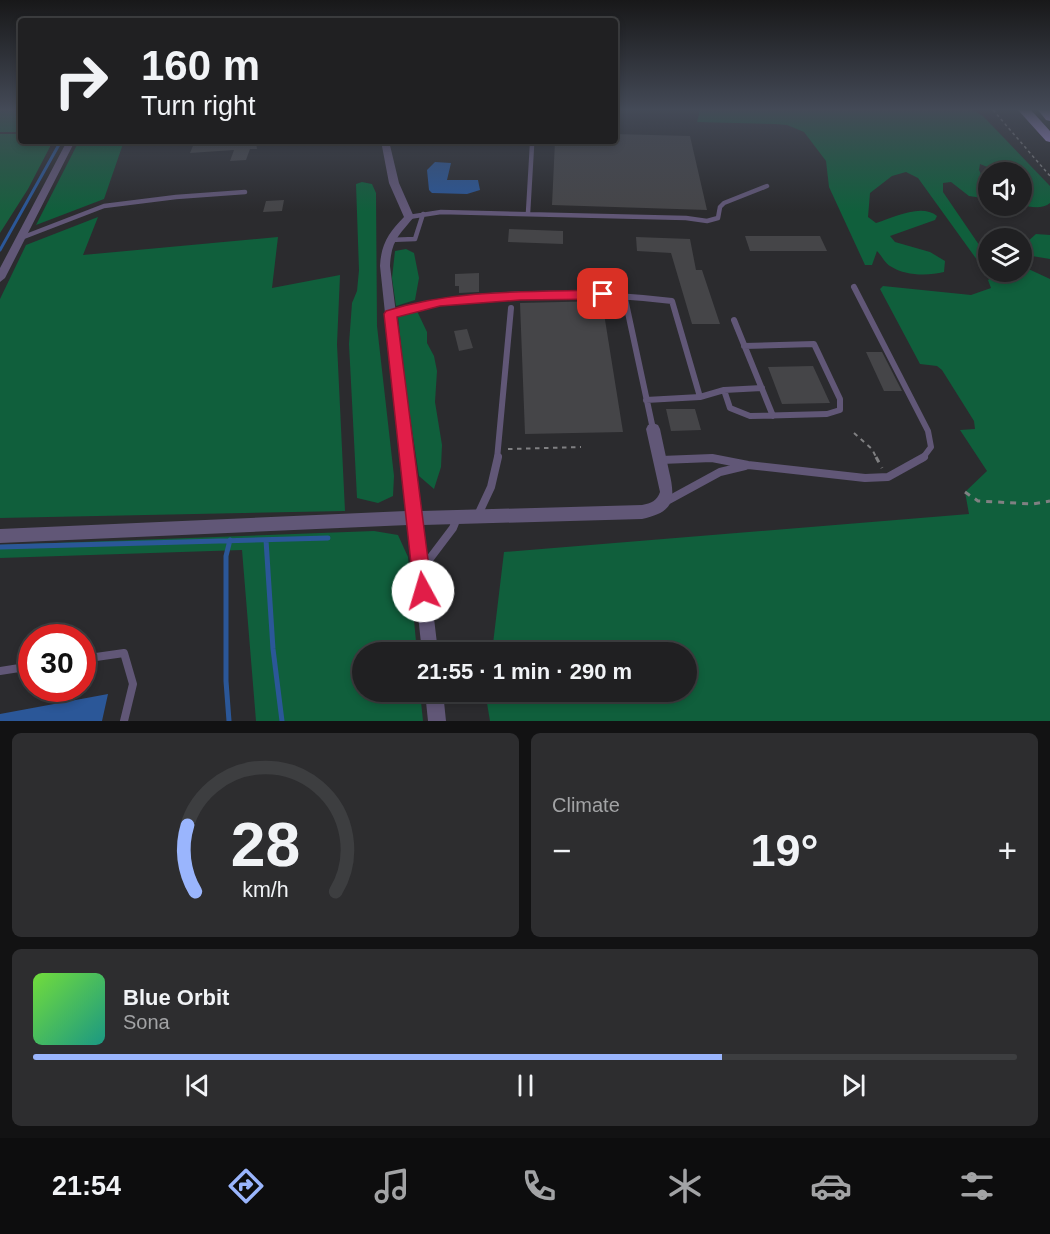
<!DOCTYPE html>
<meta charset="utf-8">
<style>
:root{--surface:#202022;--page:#2d2d2f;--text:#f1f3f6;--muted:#a2a3a5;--line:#3d3e40;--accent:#9ab5fd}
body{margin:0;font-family:Helvetica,sans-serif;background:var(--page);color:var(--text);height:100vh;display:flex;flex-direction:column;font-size:22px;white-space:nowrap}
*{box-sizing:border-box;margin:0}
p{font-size:20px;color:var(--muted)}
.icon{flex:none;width:33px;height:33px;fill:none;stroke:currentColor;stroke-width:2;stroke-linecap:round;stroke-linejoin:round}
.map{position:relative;height:721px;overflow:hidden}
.side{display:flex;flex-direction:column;gap:12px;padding:12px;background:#121213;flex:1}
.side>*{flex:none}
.banner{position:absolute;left:18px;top:18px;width:600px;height:126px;border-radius:6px;box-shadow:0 3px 9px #0003,0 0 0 2px var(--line);background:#202022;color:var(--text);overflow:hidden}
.fabs{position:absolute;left:978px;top:162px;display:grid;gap:12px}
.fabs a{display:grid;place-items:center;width:54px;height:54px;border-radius:50%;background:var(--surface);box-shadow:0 3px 9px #0003,0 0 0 2px var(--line);font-size:30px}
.speed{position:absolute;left:18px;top:624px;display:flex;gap:12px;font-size:30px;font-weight:700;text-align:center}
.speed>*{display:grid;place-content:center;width:78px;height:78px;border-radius:50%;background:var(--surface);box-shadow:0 3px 9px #0003,0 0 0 2px var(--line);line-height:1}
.speed .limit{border:9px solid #d22;background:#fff;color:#111}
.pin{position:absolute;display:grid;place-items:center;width:51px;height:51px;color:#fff;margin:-26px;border-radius:12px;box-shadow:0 3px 9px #0006}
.me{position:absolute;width:66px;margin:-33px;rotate:354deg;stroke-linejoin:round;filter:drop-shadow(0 0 4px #0008)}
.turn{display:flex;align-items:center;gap:21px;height:126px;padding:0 24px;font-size:27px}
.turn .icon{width:78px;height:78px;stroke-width:2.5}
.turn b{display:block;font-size:42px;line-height:51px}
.big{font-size:45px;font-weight:700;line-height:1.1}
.side .tile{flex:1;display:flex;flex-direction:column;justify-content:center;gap:9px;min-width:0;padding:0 21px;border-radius:9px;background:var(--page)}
.side .dial{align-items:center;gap:0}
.dial svg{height:156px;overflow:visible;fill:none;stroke:var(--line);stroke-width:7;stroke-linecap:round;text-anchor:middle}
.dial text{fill:var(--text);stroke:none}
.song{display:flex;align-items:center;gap:18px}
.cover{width:72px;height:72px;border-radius:9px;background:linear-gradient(135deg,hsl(100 70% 55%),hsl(170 70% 35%))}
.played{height:6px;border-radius:3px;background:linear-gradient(90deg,var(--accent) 70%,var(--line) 70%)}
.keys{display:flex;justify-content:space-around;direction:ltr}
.heat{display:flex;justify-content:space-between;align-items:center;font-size:33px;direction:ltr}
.side .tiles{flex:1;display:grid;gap:12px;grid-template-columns:1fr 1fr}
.tile:last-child{grid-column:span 2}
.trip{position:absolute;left:352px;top:642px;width:345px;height:60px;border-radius:30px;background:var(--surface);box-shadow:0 3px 9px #0003,0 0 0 2px var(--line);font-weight:700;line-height:60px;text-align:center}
.tabs{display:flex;height:96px;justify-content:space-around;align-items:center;background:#0d0d0e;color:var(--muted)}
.tabs .icon{width:42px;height:42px}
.tabs .selected{color:var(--accent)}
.tabs b{font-size:27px;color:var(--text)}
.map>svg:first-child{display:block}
.green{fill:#185f3e}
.forest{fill:#105f3c}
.water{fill:#2b5798}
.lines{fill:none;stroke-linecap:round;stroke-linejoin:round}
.stream-far1{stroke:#2b5798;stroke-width:3}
.stream{stroke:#2b5798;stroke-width:5}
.building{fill:#454548}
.path-far2{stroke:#808082;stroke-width:1.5;stroke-dasharray:3 3;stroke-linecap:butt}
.path-far1{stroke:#808082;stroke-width:2;stroke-dasharray:4.5 4.5;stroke-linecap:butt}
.path{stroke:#808082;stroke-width:3;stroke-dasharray:6 6;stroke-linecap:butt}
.service-far2{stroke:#615777;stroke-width:4.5}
.service-far1{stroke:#615777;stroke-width:6}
.service{stroke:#615777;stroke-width:8}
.minor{fill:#615777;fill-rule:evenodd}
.motorway{fill:#aa91e1;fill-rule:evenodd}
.route{fill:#e11d48;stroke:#92132f;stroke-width:1.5}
</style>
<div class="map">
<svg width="1050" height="721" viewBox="0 0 1050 721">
<rect width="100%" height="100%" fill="#2b2b2e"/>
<!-- green -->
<path class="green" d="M0 110H21V132H0Z
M0 134H21V141H53L28 189 0 233Z"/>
<!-- forest -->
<path class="forest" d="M700 110H973L983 116 1050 186V203C1043 209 1030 208 1022 204V172H992L990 168 980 164 979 170 987 186 983 198 969 196 951 182 943 183V192L988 258V266L980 264 918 178 906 172 892 176 870 193 868 217 876 223C893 218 921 203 937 216L935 220 890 236 895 242 930 252 945 261 944 272C928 276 905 276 890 266 885 263 881 255 877 251L872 265H865L829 187 826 161 804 132 787 125 775 124 697 122Z
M79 141H124L104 199 36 225Z
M362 182 372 184 376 193 377 326 394 476 393 496 378 503 357 498 349 344 352 303 357 291 359 270 356 184Z
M98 217 83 255 278 237 272 288 340 275 337 344 345 511 0 518V299L26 245Z
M1036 234 1050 235V259L1032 256 1026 243Z
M406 249 414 253 419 278 415 300 396 306 392 278 395 251Z
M1022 266 1050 279V721H490L487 703 488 692H687V652H492L504 552 969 514 965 492 987 471 960 430 975 429 974 421 942 370 937 366 920 364 880 289 883 286 971 295 991 288 988 280 999 272H1022Z
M417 311 427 332V343L434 356 437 371 435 402 442 445 441 467 434 489 419 476 406 391 398 317Z
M374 531 398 535 408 557 417 652H363V692H420L423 721H256L242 550 0 558V545Z"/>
<!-- water -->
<path class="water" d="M435 162 451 163 447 180H478L480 190 467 194 432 193 429 190 427 170Z
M108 694 102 721H0V714Z"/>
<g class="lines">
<!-- stream-far1 -->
<path class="stream-far1" d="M0 250 61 141"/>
<!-- stream -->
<path class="stream" d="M266 540 273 649 282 721
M0 547 328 538
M229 721 226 681V556L230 540"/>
</g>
<!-- building -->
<path class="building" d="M615 134 690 136 707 210 552 205 555 141H615Z
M195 141H256L257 149H250L246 160 230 161 234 150 190 153Z
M284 200 282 211 263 212 266 201Z
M509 229 563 231V244L508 242Z
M745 236H820L827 251H750Z
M636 237 690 239 696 270H702L720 324H692L671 253 637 251Z
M479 273V292L459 293V286H455V274Z
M602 301 623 432 525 434 520 303Z
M467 329 473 348 459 351 454 331Z
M866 352H882L902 391H884Z
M813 366 830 403 782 404 768 367Z
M666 409H695L701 430 671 431Z"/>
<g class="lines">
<!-- path-far2 -->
<path class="path-far2" d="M993 110 1050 176
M50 144 59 143"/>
<!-- path-far1 -->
<path class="path-far1" d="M854 433 872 449 877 459
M508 449 581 447"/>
<!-- path -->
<path class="path" d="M876 457 882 468
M965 492 978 501 1032 504 1050 501"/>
<!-- service-far2 -->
<path class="service-far2" d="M528 213 532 145 538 141
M409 217 441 212 686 218 707 221 718 218 720 207 724 203 767 186
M21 238 104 206 176 197 245 192
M389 240 415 239 423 214"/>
<!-- service-far1 -->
<path class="service-far1" d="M854 287 928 431 931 447 922 459
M624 294 653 429
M391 314C474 288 586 291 672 301L700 397
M734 320 773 416
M724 390 730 408 750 416 827 414 840 410V399L814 344 744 346
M646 400 700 397 724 390 762 388
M497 459 511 308
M687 459H717"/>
<!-- service -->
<path class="service" d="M661 460 712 458 748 465 865 478 888 477 924 457
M665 502 720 472 745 466
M477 517 491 487 498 457
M422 569 453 528 457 518
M82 659 124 653 133 684 124 721
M0 671 32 666"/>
<!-- minor -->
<path class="minor" d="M67 141H75L5 278 0 282V268Z
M381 141H389L399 183 414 217C399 235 391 241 390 266L421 511 642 505C651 503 657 501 660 492L646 429 648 425 653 423 658 425 660 429C663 443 666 457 669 471 676 500 674 512 642 519L423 525 438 652H422L408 525 0 543V529L406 511 380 266C381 244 389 232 404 217L389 183Z
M425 692H443L446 721H428Z"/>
<!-- motorway -->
<path class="motorway" d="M1018 110H1031L1050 131V142L1046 141Z
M1038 110H1050V121L1046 120Z"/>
</g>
<!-- sky -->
<linearGradient id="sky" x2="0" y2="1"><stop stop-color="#181819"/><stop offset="0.52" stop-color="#444a57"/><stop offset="1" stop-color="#444a57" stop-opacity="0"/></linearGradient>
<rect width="1050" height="211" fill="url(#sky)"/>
<!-- route -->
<path class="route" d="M603 290 609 294 603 299 520 300 440 306 397 317 432 591 429 598 423 600 416 598 414 591 384 314 386 311C456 289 530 292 603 290Z"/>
</svg>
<div class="fabs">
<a><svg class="icon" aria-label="sound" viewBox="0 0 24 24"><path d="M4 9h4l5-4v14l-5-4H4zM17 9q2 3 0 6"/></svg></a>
<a><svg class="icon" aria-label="layers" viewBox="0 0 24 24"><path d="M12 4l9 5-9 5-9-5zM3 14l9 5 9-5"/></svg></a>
</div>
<div class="speed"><div class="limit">30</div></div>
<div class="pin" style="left:603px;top:294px;background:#d93025"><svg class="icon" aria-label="arrive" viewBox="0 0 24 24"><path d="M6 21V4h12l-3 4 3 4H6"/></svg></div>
<svg class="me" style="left:423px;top:591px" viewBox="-20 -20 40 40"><circle r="19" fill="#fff"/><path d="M0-13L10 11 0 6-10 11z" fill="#e11d48"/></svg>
<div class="trip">21:55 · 1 min · 290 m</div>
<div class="banner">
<div class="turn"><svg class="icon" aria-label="right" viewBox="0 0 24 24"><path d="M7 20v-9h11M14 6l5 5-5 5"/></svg><div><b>160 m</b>Turn right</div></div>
</div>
</div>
<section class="side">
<div class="tiles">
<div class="tile dial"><svg viewBox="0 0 100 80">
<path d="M14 69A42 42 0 1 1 86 69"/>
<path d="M14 69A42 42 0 0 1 10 35" stroke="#9ab5fd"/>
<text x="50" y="56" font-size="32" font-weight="700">28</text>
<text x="50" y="72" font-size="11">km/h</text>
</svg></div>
<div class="tile"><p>Climate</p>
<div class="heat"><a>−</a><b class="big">19°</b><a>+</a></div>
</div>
<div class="tile">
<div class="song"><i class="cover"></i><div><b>Blue Orbit</b><p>Sona</p></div></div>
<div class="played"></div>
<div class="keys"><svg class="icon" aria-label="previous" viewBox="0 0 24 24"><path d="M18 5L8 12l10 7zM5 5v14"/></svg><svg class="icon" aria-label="pause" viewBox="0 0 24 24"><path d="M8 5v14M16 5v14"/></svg><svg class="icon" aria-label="next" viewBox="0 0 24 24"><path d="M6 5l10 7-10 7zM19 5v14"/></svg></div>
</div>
</div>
</section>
<nav class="tabs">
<b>21:54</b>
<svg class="icon selected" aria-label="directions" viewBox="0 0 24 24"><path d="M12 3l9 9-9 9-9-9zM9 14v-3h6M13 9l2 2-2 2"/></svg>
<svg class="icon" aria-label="music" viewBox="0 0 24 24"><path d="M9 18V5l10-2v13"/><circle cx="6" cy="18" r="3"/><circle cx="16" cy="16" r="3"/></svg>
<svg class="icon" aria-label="phone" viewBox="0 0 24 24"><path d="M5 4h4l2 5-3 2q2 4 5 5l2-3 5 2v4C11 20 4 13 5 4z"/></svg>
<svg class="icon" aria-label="climate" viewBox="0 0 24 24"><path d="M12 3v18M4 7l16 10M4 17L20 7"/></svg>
<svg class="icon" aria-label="car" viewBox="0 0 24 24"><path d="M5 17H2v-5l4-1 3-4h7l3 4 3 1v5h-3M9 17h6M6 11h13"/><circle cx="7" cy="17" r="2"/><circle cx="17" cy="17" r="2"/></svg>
<svg class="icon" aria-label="filters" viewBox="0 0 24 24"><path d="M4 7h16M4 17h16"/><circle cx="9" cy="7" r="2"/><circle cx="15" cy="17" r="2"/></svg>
</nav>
